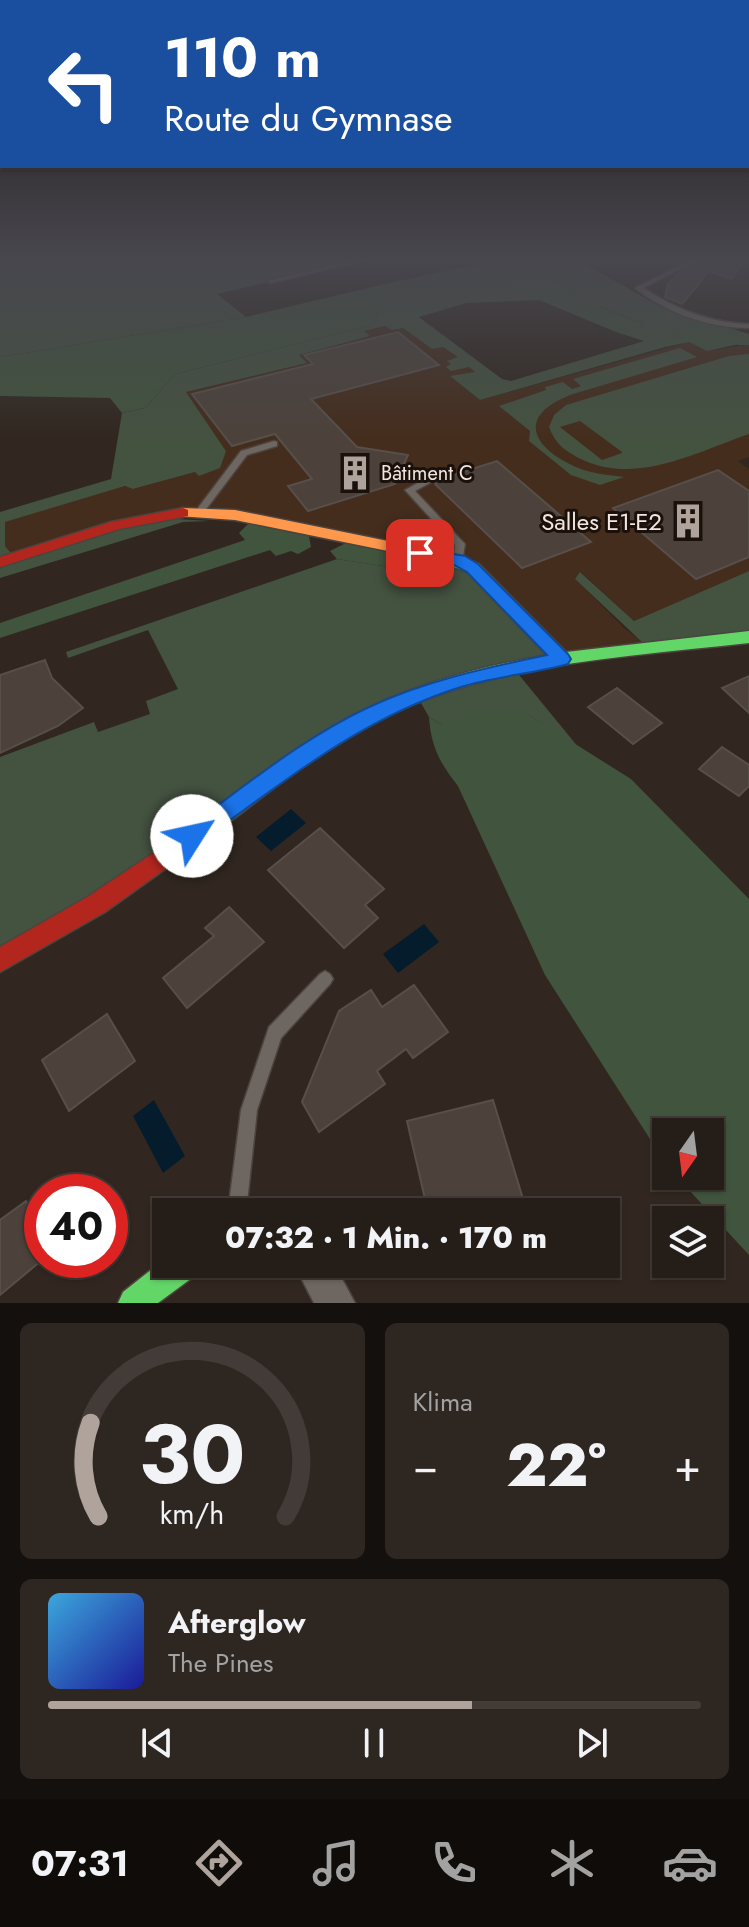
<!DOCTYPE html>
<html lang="de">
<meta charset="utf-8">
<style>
:root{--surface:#251d18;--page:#2d2621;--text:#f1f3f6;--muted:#a3a2a2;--line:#423b37;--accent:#afa39c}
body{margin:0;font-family:Jost,sans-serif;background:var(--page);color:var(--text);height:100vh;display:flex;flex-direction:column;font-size:30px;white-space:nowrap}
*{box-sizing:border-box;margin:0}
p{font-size:26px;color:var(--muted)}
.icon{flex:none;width:44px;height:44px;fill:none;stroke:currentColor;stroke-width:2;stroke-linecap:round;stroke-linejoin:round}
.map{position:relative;height:1303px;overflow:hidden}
.drawer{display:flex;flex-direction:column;gap:20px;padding:20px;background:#14100d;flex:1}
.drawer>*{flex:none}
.hud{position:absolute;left:0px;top:0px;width:750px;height:168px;box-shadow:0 2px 6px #0004,0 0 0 2px var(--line);background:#1a4fa0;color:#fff;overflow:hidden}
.needle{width:52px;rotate:194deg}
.fabs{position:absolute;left:652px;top:1118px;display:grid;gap:16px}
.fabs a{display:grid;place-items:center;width:72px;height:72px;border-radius:0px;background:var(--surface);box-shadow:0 2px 6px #0004,0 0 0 2px var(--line);font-size:40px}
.speed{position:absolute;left:24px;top:1174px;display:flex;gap:16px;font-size:40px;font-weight:700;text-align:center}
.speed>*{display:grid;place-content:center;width:104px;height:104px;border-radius:50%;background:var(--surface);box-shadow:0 2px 6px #0004,0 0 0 2px var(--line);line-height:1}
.speed .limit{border:12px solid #d22;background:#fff;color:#111}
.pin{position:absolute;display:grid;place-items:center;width:68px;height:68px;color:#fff;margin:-34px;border-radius:16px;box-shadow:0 4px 12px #0006}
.me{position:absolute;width:88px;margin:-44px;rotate:55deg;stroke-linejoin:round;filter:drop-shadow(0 0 6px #0008)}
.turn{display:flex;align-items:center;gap:28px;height:168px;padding:0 32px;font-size:36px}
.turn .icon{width:104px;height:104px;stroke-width:2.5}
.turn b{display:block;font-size:56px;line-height:68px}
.big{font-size:60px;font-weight:800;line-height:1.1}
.drawer .widget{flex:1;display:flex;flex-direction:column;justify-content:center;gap:12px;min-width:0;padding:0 28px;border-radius:12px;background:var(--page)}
.drawer .dial{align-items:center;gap:0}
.dial svg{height:208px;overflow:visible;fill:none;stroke:var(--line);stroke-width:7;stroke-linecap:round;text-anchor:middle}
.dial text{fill:var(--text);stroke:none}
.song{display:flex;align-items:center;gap:24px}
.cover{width:96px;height:96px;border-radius:12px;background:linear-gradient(135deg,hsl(200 70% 55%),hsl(240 70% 35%))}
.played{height:8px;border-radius:4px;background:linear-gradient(90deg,var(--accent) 65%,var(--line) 65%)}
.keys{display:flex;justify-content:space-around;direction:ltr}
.heat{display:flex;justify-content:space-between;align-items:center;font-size:44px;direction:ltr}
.drawer .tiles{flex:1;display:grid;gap:20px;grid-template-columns:1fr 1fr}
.widget:last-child{grid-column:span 2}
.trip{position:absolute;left:152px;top:1198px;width:468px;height:80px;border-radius:0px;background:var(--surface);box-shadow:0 2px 6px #0004,0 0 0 2px var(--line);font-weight:800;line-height:80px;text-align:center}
.tabs{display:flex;height:128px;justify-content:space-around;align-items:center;background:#0f0c0a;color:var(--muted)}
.tabs .icon{width:56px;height:56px}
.tabs .on{color:var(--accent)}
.tabs b{font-size:36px;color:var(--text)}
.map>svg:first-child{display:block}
.built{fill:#442d1d}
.green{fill:#445240;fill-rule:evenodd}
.forest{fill:#41543d}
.water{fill:#041c2b}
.building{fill:#4c423b;stroke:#574f49;stroke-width:2}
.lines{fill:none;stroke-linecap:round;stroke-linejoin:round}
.lane-casing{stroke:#4c443e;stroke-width:3}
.street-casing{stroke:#4c443e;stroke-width:3}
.fast-casing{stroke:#4c443e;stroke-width:3}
.slow-casing{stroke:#4c443e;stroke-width:3}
.jam-casing{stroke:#4c443e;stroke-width:3}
.lane{fill:#6e6661;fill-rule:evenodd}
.street{fill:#6e6661;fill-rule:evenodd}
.fast{fill:#63d668;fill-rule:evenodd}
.slow{fill:#ff974d;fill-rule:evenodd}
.jam{fill:#b3261e;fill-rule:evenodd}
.route{fill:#1a73e8;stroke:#114b97;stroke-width:2}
.labels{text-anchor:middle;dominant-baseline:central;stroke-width:6;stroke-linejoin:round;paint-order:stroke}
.far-poi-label{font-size:20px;fill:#f3e6de;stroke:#1a110c;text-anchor:start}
.poi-label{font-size:24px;fill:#f3e6de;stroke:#1a110c;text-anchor:end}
</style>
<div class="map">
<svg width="749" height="1303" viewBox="0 0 749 1303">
<rect width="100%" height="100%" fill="#312720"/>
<!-- built -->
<path class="built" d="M385 326 392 330 403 328 432 349 442 347 459 357 476 373 451 377 480 400 689 342 707 351 749 345V457L738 461 749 469V571L634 621 581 572 575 579 624 628 643 642 562 659 473 568 201 510 15 558 5 546 4 522 125 486 134 489 195 472 226 451 186 392 306 363 299 355 369 336 363 331Z"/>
<!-- green -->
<path class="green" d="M0 257H375L217 294 246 317 0 357Z
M513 257H572L661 307 749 334V345H738L723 329H670L680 337 662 342 665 347 480 400 450 376 475 372 469 367 451 371 446 367 451 364 447 361 458 357 443 347 432 349 403 328 392 330 385 326 364 331 370 336 299 355 307 363 186 392 226 451 220 468 199 476 195 472 133 489 125 486 5 522V546L15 558 145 517 210 521 183 522 0 578V512L111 479 122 413 145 408 175 374 373 325 389 283ZM538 268 584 300 644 324 616 332 644 341 511 381 502 379 419 317 466 303 541 300 496 282 487 271Z
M680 348 697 357 573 394C513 416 533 450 581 469 595 474 609 475 624 477L600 485 571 475 529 441 530 431 499 406 546 390 545 387 563 382 572 389 581 386 573 379Z
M749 354V434C697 452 637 485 583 460 566 452 555 444 549 427L554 415 566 405 729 356ZM580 421 622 452V453L602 460 560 427Z
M420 553 459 560 562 659 515 670 579 748 529 715 442 725 429 717 417 696 0 960V757L94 722 98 732 150 714 146 701 178 689 148 630 68 658 66 652 337 559 409 570Z
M749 571V637L643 643 575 579 580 572 634 621Z"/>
<!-- forest -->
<path class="forest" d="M538 268 584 300 646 325 616 332 496 282 486 270Z
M389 283 373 325 175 374 145 408 122 413 110 398 0 396V357L246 317Z
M693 321 745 335 748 342 707 351 689 342 665 347 661 341 679 337 669 328Z
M253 519 308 531 311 547 298 554 291 551 276 556 270 550 0 638V623L245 540 239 533Z
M352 540 420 553 421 565 409 570 337 559 330 551Z
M504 710 529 715 631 779 749 899V1255L676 1176H710V1132H666V1164L545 975 458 786C440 763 431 747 429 717L442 725 450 718Z"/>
<!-- water -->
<path class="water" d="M291 809 306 823 271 851 256 837Z
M424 924 439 942 398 973 383 954Z
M154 1100 185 1156 163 1173 133 1116Z"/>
<!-- building -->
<path class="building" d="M706 257H746L732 279 709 271 682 304 665 297 668 284 679 273Z
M398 332 439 365 311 399 357 447 408 455 395 484 308 511 288 486 312 479 275 434 232 446 192 394 313 364 304 355Z
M497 461 591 542 522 568 435 484 440 479Z
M718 470 749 491V557L696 579 613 508Z
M45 660 52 678 83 708 58 726 0 753V675Z
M749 676V713L722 688Z
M617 688 662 723 633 744 588 707Z
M722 747 749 765V786L739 796 699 769Z
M320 828 384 889 365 905 378 918 344 948 268 870Z
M229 907 264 942 187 1008 163 978 214 936 205 928Z
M414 985 448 1032 413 1058 406 1049 377 1071 385 1084 319 1132 302 1102 339 1011 371 990 382 1007Z
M107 1014 135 1061 69 1111 42 1060Z
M493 1100 527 1212H428L407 1121Z
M26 1201 42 1238V1260L0 1295V1220Z"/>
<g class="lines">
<!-- lane casing -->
<g class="lane-casing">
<path id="lane" d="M369 257H378L271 283 268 281Z
M696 257H703L643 288C676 309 710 323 749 324V328C708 328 667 313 635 288Z
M274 441 277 442V446L247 455 204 512H198V508L241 451Z
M434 474 438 477 437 479 415 491 463 542 465 544 462 562H456L454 560 455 545 405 490Z
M325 971 330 974 333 979 330 984 281 1038 257 1110 246 1212H228L241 1110 267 1033 269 1027 320 974Z"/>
</g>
<!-- street casing -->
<g class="street-casing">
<path id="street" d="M294 1264H334L355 1303H314Z"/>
</g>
<!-- fast casing -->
<g class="fast-casing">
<path id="fast" d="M447 553 479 564 566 652 749 631V643C625 657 494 663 380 719 319 749 267 794 214 834L206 836 198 834 195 827 198 820C252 781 306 738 366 709 423 681 485 666 547 655L467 572 441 562 439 558 441 554Z
M166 1258V1264H200L196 1275 158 1303H118L123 1292Z"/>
</g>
<!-- slow casing -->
<g class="slow-casing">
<path id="slow" d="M183 508 235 510 447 553 455 558 447 563 235 520 178 516V510Z"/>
</g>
<!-- jam casing -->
<g class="jam-casing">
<path id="jam" d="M183 508 188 510V516L119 529 0 567V557L111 522Z
M206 818 214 820 217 827 214 834 105 912 0 972V947L89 896Z"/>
</g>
<!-- lane -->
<use href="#lane" class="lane"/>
<!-- street -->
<use href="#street" class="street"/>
<!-- fast -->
<use href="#fast" class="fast"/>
<!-- slow -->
<use href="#slow" class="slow"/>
<!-- jam -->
<use href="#jam" class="jam"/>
</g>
<!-- sky -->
<linearGradient id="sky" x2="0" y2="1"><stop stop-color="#1b1512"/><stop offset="0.59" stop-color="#48474e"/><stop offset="1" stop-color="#48474e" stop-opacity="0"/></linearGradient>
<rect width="749" height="439" fill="url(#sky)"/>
<!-- route -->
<path class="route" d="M420 548 465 556 478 564 568 654 571 659 568 664C533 674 496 676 461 687 361 718 282 783 199 843L192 846 184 843 181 836 184 830C243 788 301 739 367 708 424 681 485 668 547 655L467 572 454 565 414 556V549Z"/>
<!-- icons -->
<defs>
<g id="building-bare" transform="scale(2.76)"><path d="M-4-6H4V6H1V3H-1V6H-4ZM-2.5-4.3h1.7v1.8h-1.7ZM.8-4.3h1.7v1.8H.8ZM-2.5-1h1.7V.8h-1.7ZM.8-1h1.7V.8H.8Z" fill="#afa39c" stroke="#1a110c" stroke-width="2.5" paint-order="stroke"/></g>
</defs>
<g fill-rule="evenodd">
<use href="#building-bare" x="355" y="473"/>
<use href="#building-bare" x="688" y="521"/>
</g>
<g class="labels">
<!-- far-poi labels -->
<g class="far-poi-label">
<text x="381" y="473">Bâtiment C</text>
</g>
<!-- poi labels -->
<g class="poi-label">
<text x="662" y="521">Salles E1-E2</text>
</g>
</g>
</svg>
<div class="fabs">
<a><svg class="needle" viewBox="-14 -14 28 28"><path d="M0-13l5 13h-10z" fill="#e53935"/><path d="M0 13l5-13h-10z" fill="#a3a2a2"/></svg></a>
<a><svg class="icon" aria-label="layers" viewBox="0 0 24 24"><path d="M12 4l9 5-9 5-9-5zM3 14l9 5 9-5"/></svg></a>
</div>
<div class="speed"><div class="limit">40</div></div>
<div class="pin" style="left:420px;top:553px;background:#d93025"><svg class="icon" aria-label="arrive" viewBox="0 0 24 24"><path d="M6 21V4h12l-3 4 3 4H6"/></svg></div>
<svg class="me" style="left:192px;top:836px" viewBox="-20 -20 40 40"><circle r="19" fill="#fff"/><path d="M0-13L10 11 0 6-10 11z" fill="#1a73e8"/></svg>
<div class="trip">07:32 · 1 Min. · 170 m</div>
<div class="hud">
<div class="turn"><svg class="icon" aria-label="left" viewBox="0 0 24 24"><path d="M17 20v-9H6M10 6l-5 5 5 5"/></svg><div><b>110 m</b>Route du Gymnase</div></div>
</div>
</div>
<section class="drawer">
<div class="tiles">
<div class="widget dial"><svg viewBox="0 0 100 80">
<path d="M14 69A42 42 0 1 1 86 69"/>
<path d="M14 69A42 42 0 0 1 11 33" stroke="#afa39c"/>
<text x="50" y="56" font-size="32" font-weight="700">30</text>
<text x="50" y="72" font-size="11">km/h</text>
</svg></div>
<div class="widget"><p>Klima</p>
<div class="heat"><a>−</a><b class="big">22°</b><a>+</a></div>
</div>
<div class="widget">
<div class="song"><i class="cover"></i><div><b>Afterglow</b><p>The Pines</p></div></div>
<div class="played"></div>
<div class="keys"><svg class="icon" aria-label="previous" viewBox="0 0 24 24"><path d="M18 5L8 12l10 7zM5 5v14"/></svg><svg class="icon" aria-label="pause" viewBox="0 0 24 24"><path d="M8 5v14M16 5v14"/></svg><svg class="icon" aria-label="next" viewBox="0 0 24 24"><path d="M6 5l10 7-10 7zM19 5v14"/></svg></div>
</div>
</div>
</section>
<nav class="tabs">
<b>07:31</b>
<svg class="icon on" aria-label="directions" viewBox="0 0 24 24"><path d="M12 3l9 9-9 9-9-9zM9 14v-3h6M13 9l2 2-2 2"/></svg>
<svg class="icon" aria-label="music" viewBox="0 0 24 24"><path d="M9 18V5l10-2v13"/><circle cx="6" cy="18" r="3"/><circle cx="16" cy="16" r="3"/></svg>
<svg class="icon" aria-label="phone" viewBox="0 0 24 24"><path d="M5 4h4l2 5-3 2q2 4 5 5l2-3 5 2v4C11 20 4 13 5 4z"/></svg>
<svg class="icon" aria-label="climate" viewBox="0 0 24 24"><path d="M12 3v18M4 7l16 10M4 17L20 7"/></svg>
<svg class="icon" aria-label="car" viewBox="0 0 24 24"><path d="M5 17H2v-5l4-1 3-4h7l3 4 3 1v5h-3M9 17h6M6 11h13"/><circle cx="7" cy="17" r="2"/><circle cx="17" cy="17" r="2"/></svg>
</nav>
